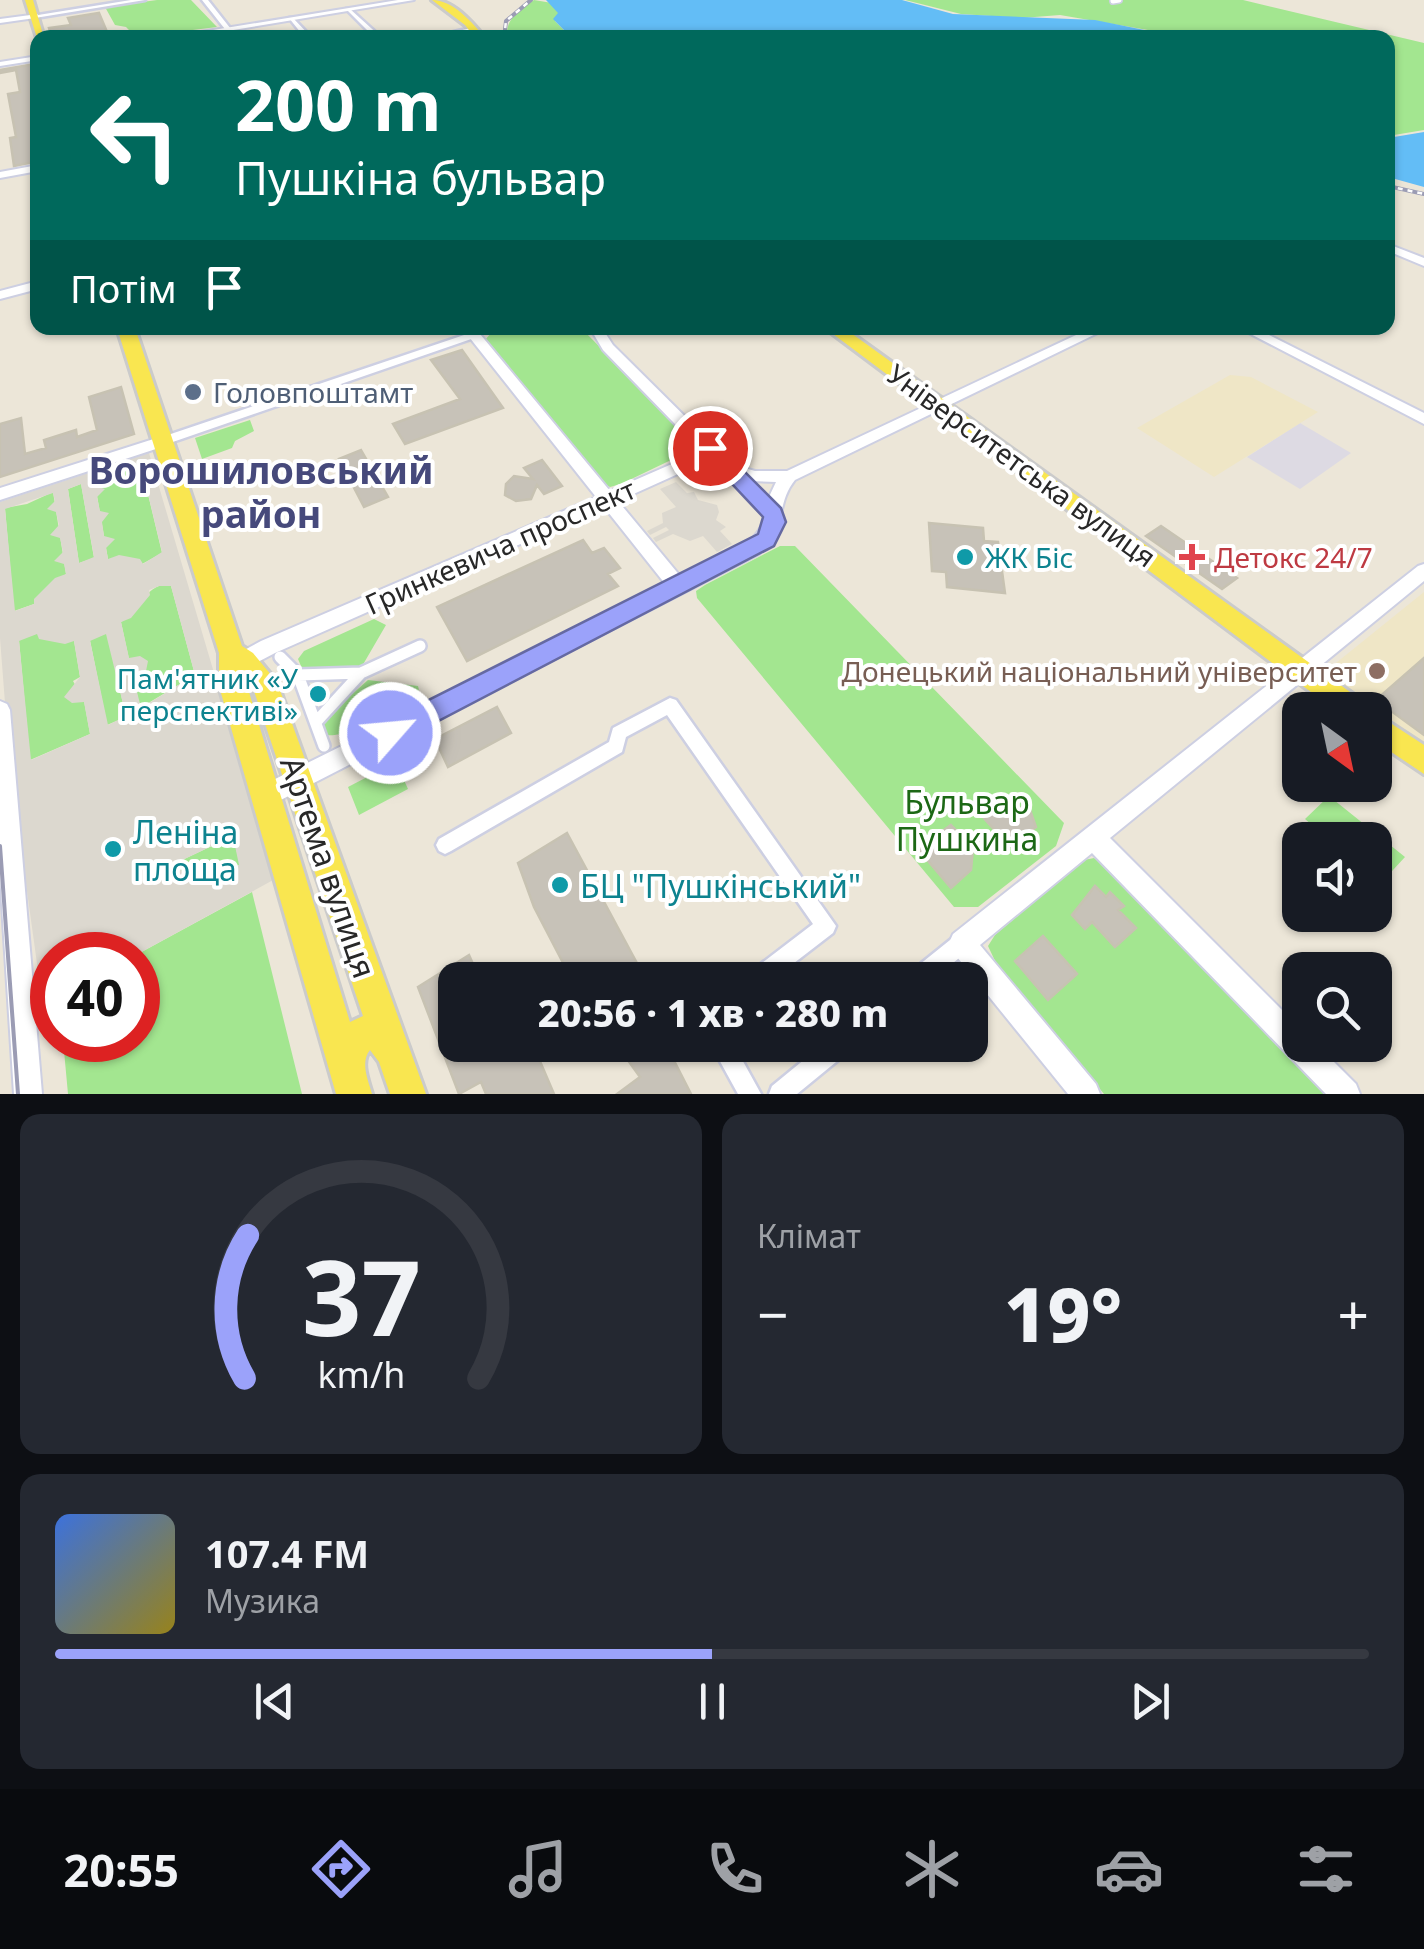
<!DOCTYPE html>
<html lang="uk">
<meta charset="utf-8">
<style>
:root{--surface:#171b24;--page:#242831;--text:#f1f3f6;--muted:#9ea1a6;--line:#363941;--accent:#9ba2fa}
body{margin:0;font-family:"Noto Sans",sans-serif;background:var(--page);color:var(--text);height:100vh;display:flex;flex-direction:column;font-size:38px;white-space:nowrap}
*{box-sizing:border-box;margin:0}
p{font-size:32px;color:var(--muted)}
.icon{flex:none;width:55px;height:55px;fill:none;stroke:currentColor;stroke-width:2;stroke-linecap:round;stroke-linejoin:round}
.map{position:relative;height:1094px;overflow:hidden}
.side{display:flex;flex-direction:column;gap:20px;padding:20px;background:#0d0f14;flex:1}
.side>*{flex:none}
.guide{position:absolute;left:30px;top:30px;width:1365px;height:305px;border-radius:20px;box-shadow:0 2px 8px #0004;background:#00695c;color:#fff;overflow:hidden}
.needle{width:65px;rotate:147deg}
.buttons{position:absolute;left:1282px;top:692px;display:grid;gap:20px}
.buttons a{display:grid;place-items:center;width:110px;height:110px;border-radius:20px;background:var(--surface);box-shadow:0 2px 8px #0004;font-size:50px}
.speed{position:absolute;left:30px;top:932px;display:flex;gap:20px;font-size:50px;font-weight:700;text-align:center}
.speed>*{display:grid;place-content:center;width:130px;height:130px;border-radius:50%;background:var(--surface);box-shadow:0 2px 8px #0004;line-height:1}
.speed .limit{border:15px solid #d22;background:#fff;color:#111}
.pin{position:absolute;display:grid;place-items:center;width:85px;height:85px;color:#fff;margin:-42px;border:5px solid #fff;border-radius:50%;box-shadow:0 2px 10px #0007}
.me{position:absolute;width:110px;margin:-55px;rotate:63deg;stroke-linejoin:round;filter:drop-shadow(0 0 8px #0008)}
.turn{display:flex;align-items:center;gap:35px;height:210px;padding:0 40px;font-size:45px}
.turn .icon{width:130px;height:130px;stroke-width:2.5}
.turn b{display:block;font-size:70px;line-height:85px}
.then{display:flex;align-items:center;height:95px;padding:0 40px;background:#0003;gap:20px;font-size:38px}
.big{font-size:75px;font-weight:800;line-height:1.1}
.side .card{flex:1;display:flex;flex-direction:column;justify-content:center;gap:15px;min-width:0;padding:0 35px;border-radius:20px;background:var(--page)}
.side .dial{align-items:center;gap:0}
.dial svg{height:260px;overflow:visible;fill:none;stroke:var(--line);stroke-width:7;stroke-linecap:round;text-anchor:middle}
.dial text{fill:var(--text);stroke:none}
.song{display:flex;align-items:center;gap:30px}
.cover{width:120px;height:120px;border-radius:15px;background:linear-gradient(135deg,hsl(220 70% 55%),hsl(50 70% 35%))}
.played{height:10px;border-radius:5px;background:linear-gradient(90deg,var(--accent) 50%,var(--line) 50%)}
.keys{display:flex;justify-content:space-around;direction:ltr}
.heat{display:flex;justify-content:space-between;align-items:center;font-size:55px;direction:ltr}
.side .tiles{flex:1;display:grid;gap:20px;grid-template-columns:1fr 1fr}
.card:last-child{grid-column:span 2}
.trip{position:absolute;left:438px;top:962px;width:550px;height:100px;border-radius:20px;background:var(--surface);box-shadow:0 2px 8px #0004;font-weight:800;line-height:100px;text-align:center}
.dock{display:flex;height:160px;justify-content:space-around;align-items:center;background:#090b0e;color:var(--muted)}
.dock .icon{width:70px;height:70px}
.dock .current{color:var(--accent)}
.dock b{font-size:45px;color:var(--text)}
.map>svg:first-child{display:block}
.industrial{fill:#dddae3}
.education{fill:#efe6c6}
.green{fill:#a3e690}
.plaza{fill:#dcd8cf;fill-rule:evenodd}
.water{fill:#63bdf6}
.building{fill:#c7c2b8;stroke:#c7c2b2;stroke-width:2.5}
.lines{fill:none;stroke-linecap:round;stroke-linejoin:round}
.pedestrian-far1-casing{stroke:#cdcfe2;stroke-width:8}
.pedestrian-casing{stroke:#cdcfe2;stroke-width:16}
.minor-casing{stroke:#cdcfe2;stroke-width:5}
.tertiary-casing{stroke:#cdcfe2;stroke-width:4}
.primary-casing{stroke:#cbcbcb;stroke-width:6}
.pedestrian-far1{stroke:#fff;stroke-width:5}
.pedestrian{stroke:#fff;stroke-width:11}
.minor{fill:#fff;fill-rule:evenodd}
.tertiary{fill:#fff;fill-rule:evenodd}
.primary{fill:#f9e650;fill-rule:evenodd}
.tram{stroke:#9b9cb4;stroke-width:4}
.rail-casing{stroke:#9b9cb4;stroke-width:4}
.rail{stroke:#fff;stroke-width:2.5;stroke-dasharray:5;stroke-linecap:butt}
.route{fill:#9ba2fa;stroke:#6569a2;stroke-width:2.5}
.service-dot{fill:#5c6f8a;stroke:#fff;stroke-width:4}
.culture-dot{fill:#0f9aa8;stroke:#fff;stroke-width:4}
.health-dot{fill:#e0444e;stroke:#fff;stroke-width:4}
.education-dot{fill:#8d6e63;stroke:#fff;stroke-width:4}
.labels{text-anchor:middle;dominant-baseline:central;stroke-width:8;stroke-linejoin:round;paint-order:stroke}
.service-label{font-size:28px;fill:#4e5e75;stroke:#fff;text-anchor:start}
.street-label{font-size:28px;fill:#282828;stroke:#fff}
.culture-label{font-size:28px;fill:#0d838f;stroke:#fff;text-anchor:start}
.health-label{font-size:28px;fill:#be3a42;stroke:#fff;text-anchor:start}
.education-label{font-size:28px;fill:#785e54;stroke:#fff;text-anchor:end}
.near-park-label{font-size:32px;fill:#1c6815;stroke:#fff}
.near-culture-label{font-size:32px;fill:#0d838f;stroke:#fff;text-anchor:start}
.near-street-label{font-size:32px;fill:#282828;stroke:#fff}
.district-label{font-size:38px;font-weight:bold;fill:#46497b;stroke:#fff}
</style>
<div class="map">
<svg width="1424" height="1094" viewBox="0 0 1424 1094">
<rect width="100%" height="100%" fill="#ece6d8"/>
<!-- industrial -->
<path class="industrial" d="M1300 423 1351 453 1300 489 1247 457Z"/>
<!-- education -->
<path class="education" d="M1230 375 1251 377 1318 412 1214 477 1137 428Z
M1424 592V744L1330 675 1331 667Z"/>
<!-- green -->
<path class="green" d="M157 0H191L217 27 136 37 126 27 115 25 105 7Z
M534 0 552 3 560 13 555 21 565 31H599L619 37H507C505 19 520 9 534 0Z
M905 0H1243L1424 43V130L1388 136V38L1189 37 1060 15 1022 18 961 14Z
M507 328H581L695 443 694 449 621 484 610 487 602 483 485 340 491 333Z
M250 420 254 431 235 441 232 448 202 459 195 438Z
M137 464 141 465 162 553 142 564 108 559 94 478Z
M81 484 94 558 79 563 68 489Z
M53 492 66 574 34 604 14 611 5 508 27 504Z
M780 546H795L1064 823 1056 846 978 907H954L697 598 696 591 705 585Z
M159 586H171L195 675 140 708 134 680 141 676 129 659 121 622C139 614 141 593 159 586Z
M374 619 386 625 361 668 304 673 298 659 304 651Z
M38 633 74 641 80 677 73 681 84 701 90 734 30 760 19 640Z
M107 633 126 717 107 725 90 640Z
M368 680 418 686 419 690C411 706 345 739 327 735L322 721Z
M396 762 408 789 359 815 348 787Z
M1329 796 1405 857 1381 883 1375 878V840H1329L1305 819Z
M233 836 240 865 185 880 178 862Z
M1094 858 1107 865 1331 1094H1104L996 963 988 946 995 935 1084 860Z
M252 892 302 1094H68L63 1040H138L136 955Z"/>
<!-- plaza -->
<path class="plaza" d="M149 453 275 879 136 955H52V1002L43 1007 10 768 0 638V502ZM137 464 141 465 162 552 143 564 140 559 119 555 108 559 106 548 115 539 104 536 102 522 109 513 100 511 97 497 105 489 95 486 94 478 118 474ZM81 484 94 557 79 563 68 489ZM53 493 55 501 47 509 56 512 59 525 50 535 60 538 63 552 54 561 64 564 66 574 55 578 34 599V604L15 611 5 509ZM159 586H171L195 675 141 708 134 680 146 671 148 661 140 656 129 658 121 622 131 618 150 595 149 590ZM37 634 39 639 65 644 74 641 80 677 64 697 72 703 84 702 90 734 31 760 19 641ZM106 634 126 716 108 725 90 641ZM233 836 239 865 185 880 178 862Z
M676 482 687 493 694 492 698 500 717 505 719 512 716 520 726 527 720 531 732 544 717 552 703 536 690 541 673 534 656 542 653 538 669 530 666 527 650 535 647 531 663 523 662 513 676 507 660 489Z"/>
<!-- water -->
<path class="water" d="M546 0H902L953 14 1095 20 1179 37H619L599 31H565L553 19 558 13Z
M1424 132V187L1388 177V138Z"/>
<!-- building -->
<path class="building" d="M99 13 107 32 100 38H52L49 28 71 25 68 18Z
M35 64 38 161 14 166 10 138 16 137 8 94 20 92 16 70 0 73V70Z
M462 350 503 408 405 444 393 424 460 399 431 360Z
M121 387 134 434 0 477V424L21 418 25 454 46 448 44 440 76 430 77 437 97 430 89 397Z
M361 450 388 497 364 507 339 459Z
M542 460 562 486 544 494 537 485 531 499 516 501 505 495 506 484 514 476 533 479 524 468Z
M929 523 983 528 984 541 998 542 1005 593 947 587 946 572 932 571Z
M1161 526 1237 578 1222 589 1146 536Z
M583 540 592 553 604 548 620 568 608 574 618 586 467 661 437 607Z
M1424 658V735L1376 700Z
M497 707 511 733 448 767 435 739Z
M1008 796 1020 808 1030 810 1036 827 1028 833 1022 832 1007 844 982 816Z
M951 825 973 848 971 870 951 888 918 849Z
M567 833 646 980H572L534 907 518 863Z
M1095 886 1106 897 1110 892 1124 906 1118 910 1136 928 1115 947 1092 922 1085 929 1072 915Z
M1043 936 1077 974 1048 1000 1015 961Z
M469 955 480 980H455V1045H533L554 1094H486L481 1082 459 1094 418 987Z
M617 1045H666L691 1094H617L640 1077Z"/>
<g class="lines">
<!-- pedestrian-far1 casing -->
<g class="pedestrian-far1-casing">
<path id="pedestrian-far1" d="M1113 1 1119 0"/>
</g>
<!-- pedestrian casing -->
<g class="pedestrian-casing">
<path id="pedestrian" d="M280 657 298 675 324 746
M298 675 361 673
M316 722 361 673 420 646"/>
</g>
<!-- minor casing -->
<g class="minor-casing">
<path id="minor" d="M131 0H145L35 18 32 16Z
M202 0H208L238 38H232Z
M346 9H350L382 38H375Z
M289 18H293L312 38H305Z
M475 27 477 30 443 38H429Z
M473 332 477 333V337L167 444 163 445 157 441 159 438Z
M670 698 676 700 836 926 833 933 772 980H746L749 973 813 924 667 715 626 737 622 752 451 851 445 854 439 851 436 845 439 839 609 742 613 728Z
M962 933 969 936 972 943 969 950 932 980H906L909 973 955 936Z
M711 1045H734L761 1094H738Z
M822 1045H850L847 1053 797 1094H769L772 1086Z"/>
</g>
<!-- tertiary casing -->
<g class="tertiary-casing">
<path id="tertiary" d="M398 0H414L185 38H164Z
M38 14 35 18 0 23V19Z
M38 56V60L0 66V62Z
M38 165V171L0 178V172Z
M1388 244 1424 258V266L1388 251Z
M38 281V289L0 299V291Z
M462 328H475L610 491 681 460 709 459 603 350 590 328H602L613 345 734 465 755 471H787L1091 328H1108L795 480C775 505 788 528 759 554L273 804 265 807 257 804 254 796 257 788 666 585 604 507 275 653 252 665 248 674 241 676 234 674 231 668 237 654 261 641 596 497ZM689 469H712L723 473 765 516C757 551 710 563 681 577L618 501ZM750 481 776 482 768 499Z
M1239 328H1255L1424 413V424Z
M163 436 168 437 171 441 168 445 0 500V488Z
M1424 564V581L1110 838 1300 1028V1045H1317L1356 1084 1360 1094H1326L1092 853 980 945 1096 1084 1100 1094H1068L953 952 949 943 953 934 1418 566Z
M0 701 7 704 10 710 42 1094H14L0 874Z"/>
</g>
<!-- primary casing -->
<g class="primary-casing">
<path id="primary" d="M25 0H33L44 38 38 41Z
M432 0C453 0 472 22 485 38H475L465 25Z
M117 328H135L242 646 253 653 277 682 426 1094H390L379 1062 370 1050C360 1062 368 1080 372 1094H336L219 686V653ZM245 679 253 688 363 1016 350 1022Z
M825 328H844L1364 702 1368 710H1335Z
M1375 713 1424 745V774L1375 741Z"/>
</g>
<!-- pedestrian-far1 -->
<use href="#pedestrian-far1" class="pedestrian-far1"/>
<!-- pedestrian -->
<use href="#pedestrian" class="pedestrian"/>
<!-- minor -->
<use href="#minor" class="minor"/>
<!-- tertiary -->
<use href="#tertiary" class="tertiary"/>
<!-- primary -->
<use href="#primary" class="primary"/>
<!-- tram -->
<path class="tram" d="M0 846 18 1094"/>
<!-- rail casing -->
<g class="rail-casing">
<path id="rail" d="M504 38 506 21 531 0
M1388 186 1424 194"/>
</g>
<!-- rail -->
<use href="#rail" class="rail"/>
</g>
<!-- route -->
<path class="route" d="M710 442 717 444 781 508 786 522 774 546 400 741 390 745 381 741 377 733 381 724 758 534 763 517 703 453V444Z"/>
<!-- markers -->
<circle class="service-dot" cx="193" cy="392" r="10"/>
<g class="culture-dot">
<circle cx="965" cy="557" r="10"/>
<circle cx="318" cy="694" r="10"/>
<circle cx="113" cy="849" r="10"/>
<circle cx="560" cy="885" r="10"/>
</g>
<path class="health-dot" d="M1187 542h10v10h10v10h-10v10h-10v-10h-10v-10h10z"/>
<circle class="education-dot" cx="1377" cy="671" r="10"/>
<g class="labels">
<!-- service labels -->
<g class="service-label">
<text x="213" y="392">Головпоштамт</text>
</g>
<!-- street labels -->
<g class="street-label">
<text transform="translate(1022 465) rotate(36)">Університетська вулиця</text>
<text transform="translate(500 546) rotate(-24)">Гринкевича проспект</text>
</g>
<!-- culture labels -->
<g class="culture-label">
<text x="985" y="557">ЖК Біс</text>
<text x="298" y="678" text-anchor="end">Пам'ятник «У<tspan x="298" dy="32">перспективі»</tspan></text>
</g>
<!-- health labels -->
<g class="health-label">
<text x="1214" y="557">Детокс 24/7</text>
</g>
<!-- education labels -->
<g class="education-label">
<text x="1357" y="671">Донецький національний університет</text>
</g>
<!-- near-park labels -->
<g class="near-park-label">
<text x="967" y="801">Бульвар<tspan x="967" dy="37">Пушкина</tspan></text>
</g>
<!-- near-culture labels -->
<g class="near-culture-label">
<text x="133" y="831">Леніна<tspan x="133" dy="37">площа</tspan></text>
<text x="580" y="885">БЦ "Пушкінський"</text>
</g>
<!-- near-street labels -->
<g class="near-street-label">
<text transform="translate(329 867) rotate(71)">Артема вулиця</text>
</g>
<!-- district labels -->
<g class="district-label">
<text x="261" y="469">Ворошиловський<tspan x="261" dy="44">район</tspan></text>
</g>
</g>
</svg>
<div class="buttons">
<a><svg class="needle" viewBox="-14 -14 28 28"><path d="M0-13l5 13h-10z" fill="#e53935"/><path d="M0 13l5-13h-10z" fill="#9ea1a6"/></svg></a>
<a><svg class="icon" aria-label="sound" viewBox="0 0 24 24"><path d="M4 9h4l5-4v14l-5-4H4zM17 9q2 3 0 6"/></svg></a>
<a><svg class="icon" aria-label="search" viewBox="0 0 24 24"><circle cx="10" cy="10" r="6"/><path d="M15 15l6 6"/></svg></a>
</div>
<div class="speed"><div class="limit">40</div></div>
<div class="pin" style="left:710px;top:448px;background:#d93025"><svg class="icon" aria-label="arrive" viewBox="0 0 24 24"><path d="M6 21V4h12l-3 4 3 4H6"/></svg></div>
<svg class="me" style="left:390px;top:733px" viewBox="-20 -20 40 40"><circle r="17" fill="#9ba2fa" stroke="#fff" stroke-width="3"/><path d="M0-11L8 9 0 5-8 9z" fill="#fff"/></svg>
<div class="trip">20:56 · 1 хв · 280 m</div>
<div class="guide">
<div class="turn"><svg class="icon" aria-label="left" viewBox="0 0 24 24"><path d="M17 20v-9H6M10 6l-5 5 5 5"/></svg><div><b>200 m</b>Пушкіна бульвар</div></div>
<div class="then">Потім<svg class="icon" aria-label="arrive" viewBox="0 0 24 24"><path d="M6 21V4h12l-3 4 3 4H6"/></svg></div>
</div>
</div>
<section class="side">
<div class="tiles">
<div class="card dial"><svg viewBox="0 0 100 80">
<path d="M14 69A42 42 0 1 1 86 69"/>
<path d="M14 69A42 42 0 0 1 15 25" stroke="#9ba2fa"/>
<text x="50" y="56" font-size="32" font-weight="700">37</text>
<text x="50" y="72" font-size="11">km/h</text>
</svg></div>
<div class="card"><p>Клімат</p>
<div class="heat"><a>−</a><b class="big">19°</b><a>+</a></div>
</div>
<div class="card">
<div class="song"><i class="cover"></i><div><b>107.4 FM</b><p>Музика</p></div></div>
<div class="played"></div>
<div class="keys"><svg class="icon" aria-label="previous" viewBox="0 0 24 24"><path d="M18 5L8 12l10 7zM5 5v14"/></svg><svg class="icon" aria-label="pause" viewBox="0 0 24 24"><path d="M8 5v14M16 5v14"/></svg><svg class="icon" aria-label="next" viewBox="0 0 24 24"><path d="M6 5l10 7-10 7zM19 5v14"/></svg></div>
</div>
</div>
</section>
<nav class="dock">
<b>20:55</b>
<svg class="icon current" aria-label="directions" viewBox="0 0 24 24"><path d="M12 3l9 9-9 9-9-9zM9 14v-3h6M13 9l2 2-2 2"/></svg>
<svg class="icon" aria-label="music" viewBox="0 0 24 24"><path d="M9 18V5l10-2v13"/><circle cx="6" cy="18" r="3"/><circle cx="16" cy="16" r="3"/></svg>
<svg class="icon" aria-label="phone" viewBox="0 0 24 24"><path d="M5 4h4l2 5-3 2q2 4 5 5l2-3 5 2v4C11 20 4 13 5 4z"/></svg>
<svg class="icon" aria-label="climate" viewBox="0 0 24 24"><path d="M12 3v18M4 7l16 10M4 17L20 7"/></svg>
<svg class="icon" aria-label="car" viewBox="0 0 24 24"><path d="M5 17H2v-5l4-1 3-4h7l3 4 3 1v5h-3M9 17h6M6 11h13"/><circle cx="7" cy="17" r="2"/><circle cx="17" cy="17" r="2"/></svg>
<svg class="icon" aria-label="filters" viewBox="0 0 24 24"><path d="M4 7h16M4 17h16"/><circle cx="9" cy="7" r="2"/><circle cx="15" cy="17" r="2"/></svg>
</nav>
